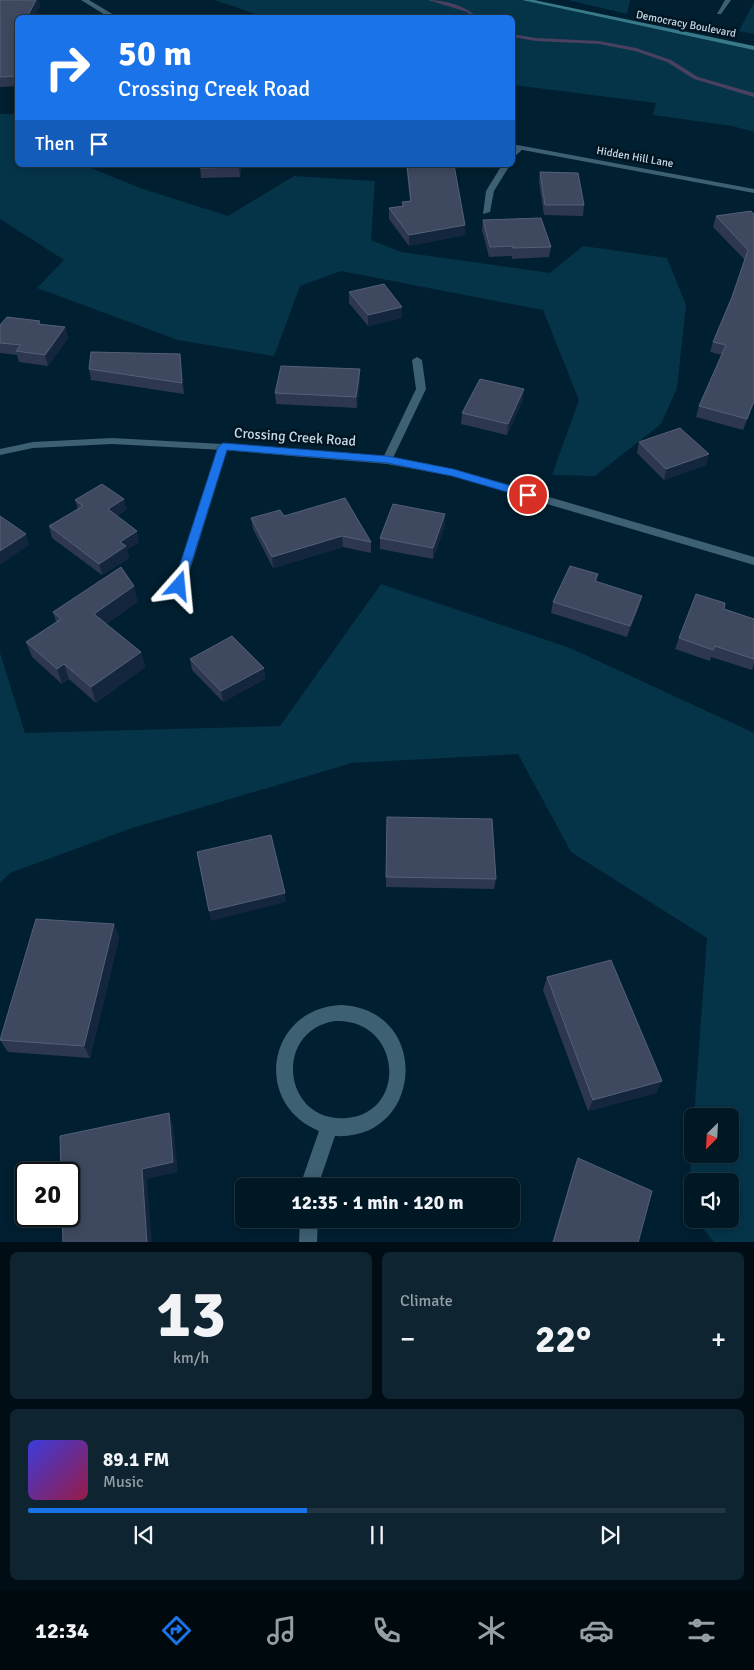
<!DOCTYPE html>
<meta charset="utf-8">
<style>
:root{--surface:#001724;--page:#0e2431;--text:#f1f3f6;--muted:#959fa6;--line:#223641;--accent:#1a73e8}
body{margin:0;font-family:Signika,sans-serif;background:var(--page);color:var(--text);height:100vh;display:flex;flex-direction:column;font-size:19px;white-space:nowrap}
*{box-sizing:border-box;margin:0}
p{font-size:16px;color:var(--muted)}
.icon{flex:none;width:28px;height:28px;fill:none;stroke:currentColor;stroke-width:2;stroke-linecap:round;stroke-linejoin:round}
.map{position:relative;height:1242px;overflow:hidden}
.side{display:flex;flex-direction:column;gap:10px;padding:10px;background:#000d14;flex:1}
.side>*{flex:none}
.guide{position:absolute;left:15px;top:15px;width:500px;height:152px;border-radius:8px;box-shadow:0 2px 12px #0003,0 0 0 1px var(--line);background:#1a73e8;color:#fff;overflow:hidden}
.needle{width:32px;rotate:204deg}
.tools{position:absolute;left:684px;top:1108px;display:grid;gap:10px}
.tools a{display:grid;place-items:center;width:55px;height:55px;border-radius:8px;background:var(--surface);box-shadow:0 2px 12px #0003,0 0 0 1px var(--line);font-size:25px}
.speed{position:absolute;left:15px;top:1162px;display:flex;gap:10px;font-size:25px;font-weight:700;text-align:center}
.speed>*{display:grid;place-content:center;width:65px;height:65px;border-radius:50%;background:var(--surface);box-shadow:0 2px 12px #0003,0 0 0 1px var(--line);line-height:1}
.speed .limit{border:2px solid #111;border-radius:8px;background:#fff;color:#111}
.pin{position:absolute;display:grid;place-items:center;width:42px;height:42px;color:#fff;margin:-21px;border:2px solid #fff;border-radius:50%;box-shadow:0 1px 5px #0007}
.me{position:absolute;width:55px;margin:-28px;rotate:18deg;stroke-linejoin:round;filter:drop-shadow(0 0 4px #0008)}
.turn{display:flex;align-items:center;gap:18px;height:105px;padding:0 20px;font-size:22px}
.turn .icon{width:65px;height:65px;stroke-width:2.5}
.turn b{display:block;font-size:35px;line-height:42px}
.then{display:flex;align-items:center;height:48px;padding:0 20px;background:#0003;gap:10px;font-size:19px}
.big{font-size:38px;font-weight:800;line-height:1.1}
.side .tile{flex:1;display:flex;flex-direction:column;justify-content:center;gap:8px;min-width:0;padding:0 18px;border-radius:8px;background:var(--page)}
.side .dial{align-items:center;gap:0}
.dial b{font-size:65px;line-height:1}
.song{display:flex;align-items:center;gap:15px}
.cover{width:60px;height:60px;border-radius:8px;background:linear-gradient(135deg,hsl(240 70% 55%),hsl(340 70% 35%))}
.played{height:5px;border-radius:2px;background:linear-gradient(90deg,var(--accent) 40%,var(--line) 40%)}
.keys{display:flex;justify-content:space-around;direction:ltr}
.heat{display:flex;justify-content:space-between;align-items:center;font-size:28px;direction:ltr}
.side .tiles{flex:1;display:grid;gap:10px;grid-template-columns:1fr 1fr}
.tile:last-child{grid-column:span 2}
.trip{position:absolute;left:235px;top:1178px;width:285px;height:50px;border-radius:8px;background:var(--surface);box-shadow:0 2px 12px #0003,0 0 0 1px var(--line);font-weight:800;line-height:50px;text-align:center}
.menu{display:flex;height:80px;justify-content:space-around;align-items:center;background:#00090e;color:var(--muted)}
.menu .icon{width:35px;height:35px}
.menu .active{color:var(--accent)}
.menu b{font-size:22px;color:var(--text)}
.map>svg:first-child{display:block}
.green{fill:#053449}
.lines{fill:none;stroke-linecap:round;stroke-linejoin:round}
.stream{fill:#49415f;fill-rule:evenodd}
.service{fill:#3e6073;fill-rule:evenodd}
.minor{fill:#3e6073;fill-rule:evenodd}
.secondary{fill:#397a8a;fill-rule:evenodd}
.wall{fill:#2e3750}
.shaded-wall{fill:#14263d}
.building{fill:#3e4960;stroke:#546075}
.route{fill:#1a73e8;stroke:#114b97}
.labels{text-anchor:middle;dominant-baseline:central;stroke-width:5;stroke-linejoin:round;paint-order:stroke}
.far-street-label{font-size:11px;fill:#c8dae5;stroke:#001622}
.street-label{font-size:14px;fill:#c8dae5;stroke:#001622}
</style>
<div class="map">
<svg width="754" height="1243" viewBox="0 0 754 1243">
<rect width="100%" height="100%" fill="#001f30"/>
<!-- green -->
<path class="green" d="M215 0H525L754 48V132L732 126 653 115 656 103 513 85 512 18 264 17Z
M568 0H630L627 14Z
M754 2V34L739 31Z
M0 114H17L18 165H84L140 188 228 216 294 176 375 181 371 240 401 252 550 273 583 246 667 258 686 305 677 388 661 424 595 476 552 475 579 400 543 310 341 271 300 286 274 356 178 340 37 288 64 260 0 219Z
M381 584 570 648 754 733V1242H714L695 1219H730V1181H692V1216L688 1210 692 1140V1154H730V1116H694L707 938 571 852 518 754 352 763 132 828 10 873 0 883V653L25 733 280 726Z"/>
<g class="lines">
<!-- stream -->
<path class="stream" d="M428 0C445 0 467 6 478 18H473L467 12Z
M512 34 536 38 599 41 636 48 671 60 698 77 754 93V97L694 79 667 62 635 51 599 44 536 41 512 37Z"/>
<!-- service -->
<path class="service" d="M517 146 524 148 512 159V152Z
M502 165H510L494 191 490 212 483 214 486 191Z
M417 357 422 360 426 389 392 460 391 462H383L382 460 416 389 412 360Z
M223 444 228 447 185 586 179 590 175 589 173 586 218 447Z"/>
<!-- minor -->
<path class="minor" d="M81 0H89L119 18H110Z
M725 0H731L721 14H717Z
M512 144 754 189V193L512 148Z
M112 438 223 444 387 456 457 470 754 557V565L452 476 387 464 223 450 112 444 33 448 0 455V449L33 442Z
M341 1005C432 1009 424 1141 335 1136L320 1180V1186H302V1180L319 1131C251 1103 268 1008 341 1005ZM335 1021C401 1018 409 1112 347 1118 283 1124 272 1031 335 1021Z
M300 1219H318L317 1243H299Z"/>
<!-- secondary -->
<path class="secondary" d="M522 0H534L754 46V50Z"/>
</g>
<!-- wall -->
<path class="wall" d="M0 0 40 6 33 18H18V86L0 87Z
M200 165H241L240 177 201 178Z
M406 165H454L465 235 409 246 389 219V208L402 206V202L410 201Z
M540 172 584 205 583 216 544 215 539 182Z
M751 211 754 403 743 430 696 417 699 406 722 355 710 352 713 342 732 297 745 260 713 227 716 216Z
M483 220 551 247 549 257 512 259V256L489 257 482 230Z
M349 292 402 318 368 326 349 303Z
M40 321V324L65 327 68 338 48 366 19 362 17 355 0 353V325Z
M181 365 184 394 91 380 89 369Z
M360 380 357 408 276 404 275 393Z
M523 400 507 435 461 424 462 413Z
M639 442 706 465 664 480 637 453Z
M124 499 126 510 117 516 139 542 127 550 129 558 102 575 52 538 49 526 78 509 75 500Z
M445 514V525L433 559 380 549V538Z
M284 516 371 542V553L343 547 273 568 253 529 251 518Z
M598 574 596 582 639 607 627 637 551 613 553 602Z
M134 586 137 602 106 624 141 652 145 667 96 703 69 679 62 684 32 657 26 642 56 622 53 612Z
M754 619V664L752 670 711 657 710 661 675 649 679 638Z
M190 659 264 668 265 679 223 702 192 670Z
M387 817 496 879 494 889 386 887Z
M114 924 119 938 90 1058 8 1052 0 1040Z
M547 977 662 1081 656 1093 588 1111 543 990Z
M578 1158 638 1243H552L575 1165Z"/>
<!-- shaded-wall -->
<path class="shaded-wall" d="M36 0H39L40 6 33 18H27Z
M239 165H241L240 177 239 167Z
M465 225V235L409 246V235Z
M402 307V318L368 326V315Z
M65 327 68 338 48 366 45 355Z
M180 354 181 365 184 394 182 383Z
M360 369V380L357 408 356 397Z
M524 389 523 400 507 435 508 424Z
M754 401V403L743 430 747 419Z
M709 454 706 465 664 480 666 469Z
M124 499 126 510 110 520 108 509Z
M445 514V525L433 559V548Z
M137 531 139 542 127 550 129 558 102 575 99 564 120 542Z
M26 534 29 545 0 565V551Z
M342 536 343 547 273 568 272 557Z
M134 586 137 602 99 629 94 614Z
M642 596 639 607 627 637 630 626Z
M141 652 145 667 96 703 91 687Z
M64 664 69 679 62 684 57 669Z
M264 668 265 679 223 702 221 691Z
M285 893 286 902 211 921 209 911Z
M114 924 119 938 90 1058 84 1046Z
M662 1081 656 1093 588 1111 593 1100Z
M169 1113 173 1124 178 1172 147 1179 152 1243H147L142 1169Z"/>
<!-- building -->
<path class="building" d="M0 0H36L27 17 28 18H18V76L0 77Z
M200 165H239V167L200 168Z
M407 165H454L465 225 409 235 389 208 404 206 402 202 411 201Z
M540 172 578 173 584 205H545Z
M751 211 754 214V401L747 419 699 406 726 345 713 342 732 297 748 250 716 216Z
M541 218 551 247 513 248V246L490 247 483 220Z
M384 284 402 307 368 315 349 292Z
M7 317 40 321 38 324 65 327 45 355 16 351 21 345 0 343V325Z
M91 352 180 354 182 383 89 369Z
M281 366 360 369 356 397 275 393Z
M480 379 524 389 508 424 462 413Z
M680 428 709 454 666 469 639 442Z
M102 484 124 499 108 509 137 531 120 542 126 546 99 564 49 526 83 506 75 500Z
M345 498 371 542 342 536 272 557 251 518 280 510 284 516Z
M393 504 445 514 433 548 380 538Z
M0 516 26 534 0 551Z
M570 566 598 574 595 581 642 596 630 626 553 602Z
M121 567 134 586 94 614 141 652 91 687 64 664 57 669 26 642 61 619 53 612Z
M696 594 725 603 724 609 754 619V659L715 646 713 650 679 638Z
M232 636 264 668 221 691 190 659Z
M387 817 492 819 496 879 386 877Z
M271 835 285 893 209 911 197 852Z
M36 919 114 924 84 1046 0 1040Z
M611 960 662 1081 593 1100 547 977Z
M169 1113 173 1162 142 1169 147 1243H63L62 1216H69V1174H61L60 1136Z
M578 1158 652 1191 638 1243H553Z"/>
<!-- route -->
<path class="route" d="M223 443 387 456 453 469 532 492 533 495 528 498 452 476 387 463 227 450 184 586 183 589H175L173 586 218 447Z"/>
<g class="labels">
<!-- far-street labels -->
<g class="far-street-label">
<text transform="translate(686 24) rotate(11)">Democracy Boulevard</text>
<text transform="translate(635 157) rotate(10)">Hidden Hill Lane</text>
</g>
<!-- street labels -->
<g class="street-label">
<text transform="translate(295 437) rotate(4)">Crossing Creek Road</text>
</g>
</g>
</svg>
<div class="tools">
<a><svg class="needle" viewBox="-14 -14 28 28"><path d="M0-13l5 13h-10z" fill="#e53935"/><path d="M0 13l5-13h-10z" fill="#959fa6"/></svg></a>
<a><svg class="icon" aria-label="sound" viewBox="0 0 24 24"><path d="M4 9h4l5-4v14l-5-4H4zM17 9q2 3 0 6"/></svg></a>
</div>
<div class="speed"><div class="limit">20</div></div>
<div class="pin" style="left:528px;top:495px;background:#d93025"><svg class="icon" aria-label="arrive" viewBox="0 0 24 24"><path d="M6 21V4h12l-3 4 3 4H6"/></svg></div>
<svg class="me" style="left:179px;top:586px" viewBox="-20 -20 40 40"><path d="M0-17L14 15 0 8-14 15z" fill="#1a73e8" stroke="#fff" stroke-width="4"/></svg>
<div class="trip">12:35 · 1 min · 120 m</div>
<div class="guide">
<div class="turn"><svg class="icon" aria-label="right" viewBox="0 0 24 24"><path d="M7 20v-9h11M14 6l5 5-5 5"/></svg><div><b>50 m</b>Crossing Creek Road</div></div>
<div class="then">Then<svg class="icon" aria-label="arrive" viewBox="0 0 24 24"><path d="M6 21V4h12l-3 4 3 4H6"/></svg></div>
</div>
</div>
<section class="side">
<div class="tiles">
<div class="tile dial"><b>13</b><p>km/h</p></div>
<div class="tile"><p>Climate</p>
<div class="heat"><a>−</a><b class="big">22°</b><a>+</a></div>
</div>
<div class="tile">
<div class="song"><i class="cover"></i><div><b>89.1 FM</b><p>Music</p></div></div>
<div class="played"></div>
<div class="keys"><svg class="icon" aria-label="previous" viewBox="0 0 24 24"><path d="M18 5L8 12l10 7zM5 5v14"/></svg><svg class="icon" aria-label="pause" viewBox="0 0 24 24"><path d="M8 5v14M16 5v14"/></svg><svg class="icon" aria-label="next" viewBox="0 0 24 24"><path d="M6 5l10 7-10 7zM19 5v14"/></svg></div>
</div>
</div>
</section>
<nav class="menu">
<b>12:34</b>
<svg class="icon active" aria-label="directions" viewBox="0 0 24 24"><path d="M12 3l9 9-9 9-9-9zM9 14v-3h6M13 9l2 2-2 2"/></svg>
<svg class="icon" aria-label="music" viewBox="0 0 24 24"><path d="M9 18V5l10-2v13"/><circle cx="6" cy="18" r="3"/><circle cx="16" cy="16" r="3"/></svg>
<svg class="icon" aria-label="phone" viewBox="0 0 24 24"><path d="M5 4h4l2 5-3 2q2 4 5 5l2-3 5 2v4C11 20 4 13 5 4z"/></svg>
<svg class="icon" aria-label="climate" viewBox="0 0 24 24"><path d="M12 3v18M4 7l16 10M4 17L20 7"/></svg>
<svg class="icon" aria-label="car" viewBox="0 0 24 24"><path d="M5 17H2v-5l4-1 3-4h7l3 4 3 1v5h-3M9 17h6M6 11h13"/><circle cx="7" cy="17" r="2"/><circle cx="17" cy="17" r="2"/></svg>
<svg class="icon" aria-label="filters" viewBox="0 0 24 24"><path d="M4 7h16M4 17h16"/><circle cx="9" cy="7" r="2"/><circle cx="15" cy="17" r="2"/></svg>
</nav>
